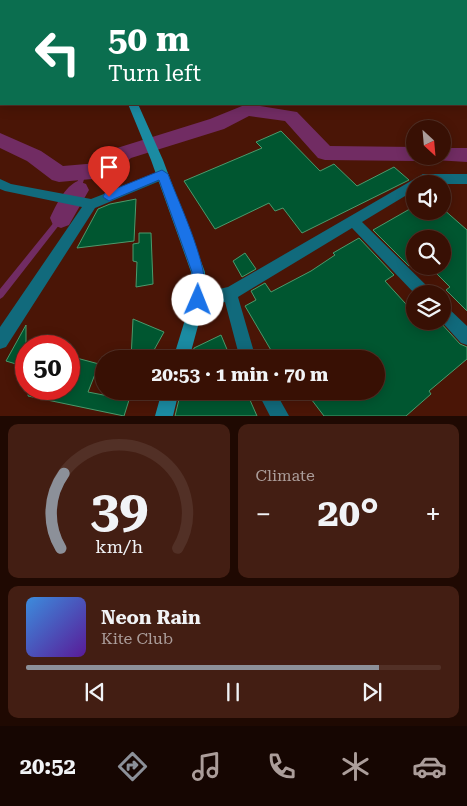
<!DOCTYPE html>
<meta charset="utf-8">
<style>
:root{--surface:#381004;--page:#431e13;--text:#f1f3f6;--muted:#ab9d9a;--line:#523026;--accent:#8c9099}
body{margin:0;font-family:"Roboto Serif",serif;background:var(--page);color:var(--text);height:100vh;display:flex;flex-direction:column;font-size:19px;white-space:nowrap}
*{box-sizing:border-box;margin:0}
p{font-size:16px;color:var(--muted)}
.icon{flex:none;width:28px;height:28px;fill:none;stroke:currentColor;stroke-width:2;stroke-linecap:round;stroke-linejoin:round}
.map{position:relative;height:416px;overflow:hidden}
.details{display:flex;flex-direction:column;gap:8px;padding:8px;background:#1f0902;flex:1}
.details>*{flex:none}
.guide{position:absolute;left:0px;top:0px;width:468px;height:105px;box-shadow:0 2px 12px #0003,0 0 0 1px var(--line);background:#0b6e4f;color:#fff;overflow:hidden}
.needle{width:32px;rotate:154deg}
.tools{position:absolute;left:406px;top:120px;display:grid;gap:10px}
.tools a{display:grid;place-items:center;width:45px;height:45px;border-radius:50%;background:var(--surface);box-shadow:0 2px 12px #0003,0 0 0 1px var(--line);font-size:25px}
.speed{position:absolute;left:15px;top:335px;display:flex;gap:10px;font-size:25px;font-weight:700;text-align:center}
.speed>*{display:grid;place-content:center;width:65px;height:65px;border-radius:50%;background:var(--surface);box-shadow:0 2px 12px #0003,0 0 0 1px var(--line);line-height:1}
.speed .limit{border:8px solid #d22;background:#fff;color:#111}
.pin{position:absolute;display:grid;place-items:center;width:42px;height:42px;color:#fff;margin:-51px -21px;border-radius:50% 50% 50% 0;rotate:-45deg;box-shadow:0 0 5px #0007}
.pin .icon{rotate:45deg}
.me{position:absolute;width:55px;margin:-28px;rotate:1deg;stroke-linejoin:round;filter:drop-shadow(0 0 4px #0008)}
.turn{display:flex;align-items:center;gap:18px;height:105px;padding:0 25px;font-size:22px}
.turn .icon{width:65px;height:65px;stroke-width:2.5}
.turn b{display:block;font-size:35px;line-height:42px}
.big{font-size:38px;font-weight:700;line-height:1.1}
.details .tile{flex:1;display:flex;flex-direction:column;justify-content:center;gap:8px;min-width:0;padding:0 18px;border-radius:10px;background:var(--page)}
.details .dial{align-items:center;gap:0}
.dial svg{height:130px;overflow:visible;fill:none;stroke:var(--line);stroke-width:7;stroke-linecap:round;text-anchor:middle}
.dial text{fill:var(--text);stroke:none}
.song{display:flex;align-items:center;gap:15px}
.cover{width:60px;height:60px;border-radius:8px;background:linear-gradient(135deg,hsl(210 70% 55%),hsl(270 70% 35%))}
.played{height:5px;border-radius:2px;background:linear-gradient(90deg,var(--accent) 85%,var(--line) 85%)}
.keys{display:flex;justify-content:space-around;direction:ltr}
.heat{display:flex;justify-content:space-between;align-items:center;font-size:28px;direction:ltr}
.details .tiles{flex:1;display:grid;gap:8px;grid-template-columns:1fr 1fr}
.tile:last-child{grid-column:span 2}
.trip{position:absolute;left:95px;top:350px;width:290px;height:50px;border-radius:25px;background:var(--surface);box-shadow:0 2px 12px #0003,0 0 0 1px var(--line);font-weight:700;line-height:50px;text-align:center}
.tabs{display:flex;height:80px;justify-content:space-around;align-items:center;background:#160602;color:var(--muted)}
.tabs .icon{width:35px;height:35px}
.tabs .selected{color:var(--accent)}
.tabs b{font-size:22px;color:var(--text)}
.map>svg:first-child{display:block}
.lines{fill:none;stroke-linecap:round;stroke-linejoin:round}
.stream{fill:#712c63;fill-rule:evenodd}
.canal{fill:#712c63;fill-rule:evenodd}
.building{fill:#005630;stroke:#4b9a6c}
.street{fill:#116a7c;fill-rule:evenodd}
.secondary{fill:#1b8ba2;fill-rule:evenodd}
.route{fill:#1a73e8;stroke:#114b97}
</style>
<div class="map">
<svg width="467" height="416" viewBox="0 0 467 416">
<rect width="100%" height="100%" fill="#4a1506"/>
<g class="lines">
<!-- stream -->
<path class="stream" d="M81 170H85L86 172 81 190 78 192 75 190Z
M61 215 63 216 64 218 63 220 3 297 0 299V289L59 216Z"/>
<!-- canal -->
<path class="canal" d="M247 104 297 112 330 146 415 147V156H424L415 161 325 160 318 158 285 121 249 116 224 129 131 158 110 176 103 178 59 182 52 180 27 161 0 148V133L41 151 63 166 98 163 117 148 210 119Z
M442 148H467V162L435 160 433 156H442Z
M78 181 86 184 89 190 69 225 61 228 53 225 50 218C56 205 65 186 78 181Z"/>
</g>
<!-- building -->
<path class="building" d="M281 131 320 171 334 164 357 186 394 167 409 180 302 233 283 208 275 211 269 203 215 229 184 181 262 148 256 142Z
M136 199 134 241 77 248 98 209 110 204Z
M415 206V211H442V208L467 230V311L446 290 450 287 429 266H442V239H415V262L409 266 373 230Z
M139 233H151L153 284 136 287 137 262 133 261V244L139 243Z
M359 238 394 275 385 281 415 314V321H439L460 344 467 347V359L429 391 431 394 406 416H324L305 391H376V359H282L279 355 275 357 245 306 256 300 251 291 265 283 271 292 311 271 335 255 333 253Z
M245 253 256 269 242 277 233 261Z
M133 319 164 332 149 359H131Z
M26 325V367L6 361Z
M221 335 231 359H191L194 348Z
M69 356 99 364 88 392 129 400 124 416 28 396 29 389H69Z
M181 391H246L257 416H175Z"/>
<g class="lines">
<!-- street -->
<path class="street" d="M1 68V74L0 75V69Z
M163 171 167 172 169 175 167 178 95 208 6 347 0 349V327L82 207 5 191 0 189V179L11 184 91 199Z
M423 174H467V184H415V190L362 222 430 289 432 294H415L352 228 238 297 256 359H240L225 302 198 307 193 305 191 300 193 295 228 287Z
M442 305 447 307 467 326V345L461 343 441 321H442Z
M257 391H275L289 416H270Z"/>
<!-- secondary -->
<path class="secondary" d="M104 0H112V1H105Z
M128 104H138L163 160 205 272V300L189 359H173L191 300V272L151 160Z
M162 391H179L173 416H155Z"/>
</g>
<!-- route -->
<path class="route" d="M162 170 168 174C179 204 215 277 203 304L198 306 193 304 191 300 192 272 159 180 109 201 103 197 105 193Z"/>
</svg>
<div class="tools">
<a><svg class="needle" viewBox="-14 -14 28 28"><path d="M0-13l5 13h-10z" fill="#e53935"/><path d="M0 13l5-13h-10z" fill="#ab9d9a"/></svg></a>
<a><svg class="icon" aria-label="sound" viewBox="0 0 24 24"><path d="M4 9h4l5-4v14l-5-4H4zM17 9q2 3 0 6"/></svg></a>
<a><svg class="icon" aria-label="search" viewBox="0 0 24 24"><circle cx="10" cy="10" r="6"/><path d="M15 15l6 6"/></svg></a>
<a><svg class="icon" aria-label="layers" viewBox="0 0 24 24"><path d="M12 4l9 5-9 5-9-5zM3 14l9 5 9-5"/></svg></a>
</div>
<div class="speed"><div class="limit">50</div></div>
<div class="pin" style="left:109px;top:197px;background:#d93025"><svg class="icon" aria-label="arrive" viewBox="0 0 24 24"><path d="M6 21V4h12l-3 4 3 4H6"/></svg></div>
<svg class="me" style="left:198px;top:300px" viewBox="-20 -20 40 40"><circle r="19" fill="#fff"/><path d="M0-13L10 11 0 6-10 11z" fill="#1a73e8"/></svg>
<div class="trip">20:53 · 1 min · 70 m</div>
<div class="guide">
<div class="turn"><svg class="icon" aria-label="left" viewBox="0 0 24 24"><path d="M17 20v-9H6M10 6l-5 5 5 5"/></svg><div><b>50 m</b>Turn left</div></div>
</div>
</div>
<section class="details">
<div class="tiles">
<div class="tile dial"><svg viewBox="0 0 100 80">
<path d="M14 69A42 42 0 1 1 86 69"/>
<path d="M14 69A42 42 0 0 1 16 23" stroke="#8c9099"/>
<text x="50" y="56" font-size="32" font-weight="700">39</text>
<text x="50" y="72" font-size="11">km/h</text>
</svg></div>
<div class="tile"><p>Climate</p>
<div class="heat"><a>−</a><b class="big">20°</b><a>+</a></div>
</div>
<div class="tile">
<div class="song"><i class="cover"></i><div><b>Neon Rain</b><p>Kite Club</p></div></div>
<div class="played"></div>
<div class="keys"><svg class="icon" aria-label="previous" viewBox="0 0 24 24"><path d="M18 5L8 12l10 7zM5 5v14"/></svg><svg class="icon" aria-label="pause" viewBox="0 0 24 24"><path d="M8 5v14M16 5v14"/></svg><svg class="icon" aria-label="next" viewBox="0 0 24 24"><path d="M6 5l10 7-10 7zM19 5v14"/></svg></div>
</div>
</div>
</section>
<nav class="tabs">
<b>20:52</b>
<svg class="icon selected" aria-label="directions" viewBox="0 0 24 24"><path d="M12 3l9 9-9 9-9-9zM9 14v-3h6M13 9l2 2-2 2"/></svg>
<svg class="icon" aria-label="music" viewBox="0 0 24 24"><path d="M9 18V5l10-2v13"/><circle cx="6" cy="18" r="3"/><circle cx="16" cy="16" r="3"/></svg>
<svg class="icon" aria-label="phone" viewBox="0 0 24 24"><path d="M5 4h4l2 5-3 2q2 4 5 5l2-3 5 2v4C11 20 4 13 5 4z"/></svg>
<svg class="icon" aria-label="climate" viewBox="0 0 24 24"><path d="M12 3v18M4 7l16 10M4 17L20 7"/></svg>
<svg class="icon" aria-label="car" viewBox="0 0 24 24"><path d="M5 17H2v-5l4-1 3-4h7l3 4 3 1v5h-3M9 17h6M6 11h13"/><circle cx="7" cy="17" r="2"/><circle cx="17" cy="17" r="2"/></svg>
</nav>
